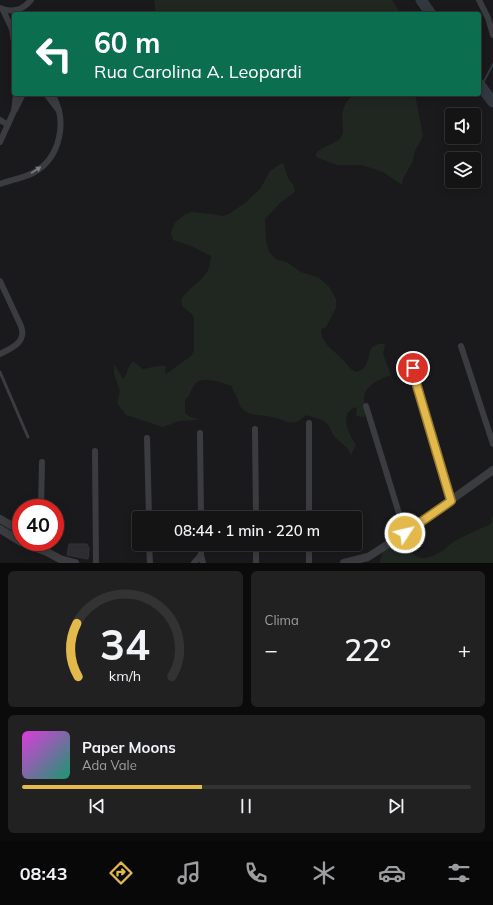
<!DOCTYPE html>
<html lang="pt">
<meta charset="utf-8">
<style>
:root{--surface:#141415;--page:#212122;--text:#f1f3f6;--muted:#9d9ea0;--line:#333334;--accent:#e3b94b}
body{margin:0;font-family:Mulish,sans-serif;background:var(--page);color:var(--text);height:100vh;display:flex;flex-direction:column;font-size:15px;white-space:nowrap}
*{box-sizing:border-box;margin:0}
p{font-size:13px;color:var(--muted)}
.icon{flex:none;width:22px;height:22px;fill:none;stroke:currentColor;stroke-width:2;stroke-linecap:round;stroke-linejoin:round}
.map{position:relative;height:563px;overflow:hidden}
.drawer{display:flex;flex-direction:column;gap:8px;padding:8px;background:#0b0b0c;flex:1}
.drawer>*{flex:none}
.hud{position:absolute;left:12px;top:12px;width:469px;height:84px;border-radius:4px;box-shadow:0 2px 10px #0003,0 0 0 1px var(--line);background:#0b6e4f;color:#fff;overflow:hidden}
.buttons{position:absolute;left:445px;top:108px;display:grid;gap:8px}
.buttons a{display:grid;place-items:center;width:36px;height:36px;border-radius:4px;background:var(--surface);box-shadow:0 2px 10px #0003,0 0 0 1px var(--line);font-size:20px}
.speed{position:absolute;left:12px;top:499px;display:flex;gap:8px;font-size:20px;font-weight:700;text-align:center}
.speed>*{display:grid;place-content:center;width:52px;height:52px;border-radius:50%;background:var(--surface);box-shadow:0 2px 10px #0003,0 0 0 1px var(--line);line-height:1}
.speed .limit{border:6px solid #d22;background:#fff;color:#111}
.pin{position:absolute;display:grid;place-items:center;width:34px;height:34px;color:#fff;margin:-17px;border:2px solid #fff;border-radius:50%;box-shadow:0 1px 4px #0007}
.me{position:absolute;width:44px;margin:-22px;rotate:55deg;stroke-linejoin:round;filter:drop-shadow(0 0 3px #0008)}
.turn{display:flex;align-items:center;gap:14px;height:84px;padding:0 16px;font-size:18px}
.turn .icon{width:52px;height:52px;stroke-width:2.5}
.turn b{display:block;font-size:28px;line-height:34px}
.big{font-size:30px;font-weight:600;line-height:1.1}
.drawer .card{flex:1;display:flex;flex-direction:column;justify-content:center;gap:6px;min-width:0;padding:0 14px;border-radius:6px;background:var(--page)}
.drawer .dial{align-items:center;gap:0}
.dial svg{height:104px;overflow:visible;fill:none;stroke:var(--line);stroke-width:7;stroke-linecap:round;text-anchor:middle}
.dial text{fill:var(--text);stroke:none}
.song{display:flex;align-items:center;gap:12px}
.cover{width:48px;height:48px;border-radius:6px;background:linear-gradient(135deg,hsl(300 70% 55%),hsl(160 70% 35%))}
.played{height:4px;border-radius:2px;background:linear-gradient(90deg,var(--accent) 40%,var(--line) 40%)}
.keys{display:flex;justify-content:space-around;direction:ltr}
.heat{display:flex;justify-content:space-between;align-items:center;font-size:22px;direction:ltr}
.drawer .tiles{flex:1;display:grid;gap:8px;grid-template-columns:1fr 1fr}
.card:last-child{grid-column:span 2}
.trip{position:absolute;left:132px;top:511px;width:230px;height:40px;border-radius:4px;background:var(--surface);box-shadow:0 2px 10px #0003,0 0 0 1px var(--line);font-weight:600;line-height:40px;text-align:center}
.tab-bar{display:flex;height:64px;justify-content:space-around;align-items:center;background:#080808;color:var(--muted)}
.tab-bar .icon{width:28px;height:28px}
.tab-bar .selected{color:var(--accent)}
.tab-bar b{font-size:18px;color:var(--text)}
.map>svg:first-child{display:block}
.green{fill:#202721}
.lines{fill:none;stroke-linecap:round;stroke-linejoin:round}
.stream{stroke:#31383f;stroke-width:2}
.river{stroke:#31383f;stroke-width:11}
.building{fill:#2d2d30;stroke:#343438}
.service{stroke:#3b3c40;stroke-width:3}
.minor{stroke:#3b3c40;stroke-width:6}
.tertiary{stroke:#3b3c40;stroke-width:8}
.oneway{fill:#7a7c83}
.route-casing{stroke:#947831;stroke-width:10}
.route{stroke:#e3b94b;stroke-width:7}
</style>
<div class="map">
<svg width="493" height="563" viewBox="0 0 493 563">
<rect width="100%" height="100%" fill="#1a1a1c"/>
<!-- green -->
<path class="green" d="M154 0H392L401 14H156Z
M354 94H415L423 136 414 153 413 161 403 179 402 185 383 172 362 165H337L316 157V154C322 144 340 146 343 132 342 114 340 107 354 94Z
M282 163H283L288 178 294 186 295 192 281 202 265 219 266 241 269 252 276 259 286 262 301 272 319 278 330 288 336 299V308L326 327 321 329C321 344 334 350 343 360 348 365 350 370 357 372 371 366 366 359 372 347L379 344H384L385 345 383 354 391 375C381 379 366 384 364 397 364 404 366 410 365 417L356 416 357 409 355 407C338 415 349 434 356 445L351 455 348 449 333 435 329 426 323 420 306 415C291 429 288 420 272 417 261 414 247 417 240 406 238 403 238 399 237 397 235 392 232 391 232 386 221 383 200 373 193 387 189 393 191 395 185 400V413L189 416 199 420 179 421 163 427 126 415 117 403 120 391 114 374V364L123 379C129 373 126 368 133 361L143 369C151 368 158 365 165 366L166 368 165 373 166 374 191 356 194 351V318L192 314 182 306 181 300C187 289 200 283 207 272 210 267 210 262 211 256L191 246 173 240 171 233 174 224 184 215 191 212 212 214 222 216 229 214 245 203 260 189 270 171Z
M490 517 493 518V563H380L383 548 404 538C413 561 422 563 444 550 447 548 450 544 453 542 465 535 478 530 491 524L492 521Z"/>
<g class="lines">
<!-- stream -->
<path class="stream" d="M481 87 493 64"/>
<!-- river -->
<path class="river" d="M421 0 431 14
M479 84 493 102"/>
</g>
<!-- building -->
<path class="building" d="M69 544H87L89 548 88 559 67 555Z"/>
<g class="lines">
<!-- service -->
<path class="service" d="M0 372 28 437"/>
<!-- minor -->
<path class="minor" d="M479 0 488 18 493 35
M0 8C12 13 23 10 31 0
M3 10 12 29 14 42
M46 94 59 111
M15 110 23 94
M0 120 8 125
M0 142 14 111 16 94
M0 184C11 180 23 178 33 173 61 158 68 120 52 94
M0 281 21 326C27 342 12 348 0 354
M461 346 493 444
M413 368 417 386 451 501
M366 406 405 533
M309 423V518
M255 429 256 518
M200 433 201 518
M147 438 149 518
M95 451 96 563
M41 508 42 462
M149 544 150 563
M201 544V555L203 563
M256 544V563
M309 544V563
M194 563 201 555"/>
<!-- tertiary -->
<path class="tertiary" d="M0 519 21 531
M0 529 21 542
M21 542 47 552 60 559 75 563
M40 542 47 552
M344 563 368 557 379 550 405 533 493 470"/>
</g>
<!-- one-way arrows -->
<defs><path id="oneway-solid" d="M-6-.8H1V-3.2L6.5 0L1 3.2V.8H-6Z"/></defs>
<use class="oneway" href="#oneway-solid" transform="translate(36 170) rotate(-33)"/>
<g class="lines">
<!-- route casing -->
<g class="route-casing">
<path id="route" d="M405 533 451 501 417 386 413 368"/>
</g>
<!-- route -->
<use href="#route" class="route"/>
</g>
</svg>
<div class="buttons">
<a><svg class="icon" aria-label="sound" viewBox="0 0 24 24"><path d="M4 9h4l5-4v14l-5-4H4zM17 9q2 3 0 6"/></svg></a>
<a><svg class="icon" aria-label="layers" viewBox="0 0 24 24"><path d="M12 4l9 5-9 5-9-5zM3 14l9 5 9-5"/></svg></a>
</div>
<div class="speed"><div class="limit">40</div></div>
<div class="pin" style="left:413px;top:368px;background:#d93025"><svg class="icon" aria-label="arrive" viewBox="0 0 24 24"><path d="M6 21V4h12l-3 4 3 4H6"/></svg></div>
<svg class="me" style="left:405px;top:533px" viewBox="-20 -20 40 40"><circle r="17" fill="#e3b94b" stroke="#fff" stroke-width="3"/><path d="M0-11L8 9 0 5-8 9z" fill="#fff"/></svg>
<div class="trip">08:44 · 1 min · 220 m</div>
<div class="hud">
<div class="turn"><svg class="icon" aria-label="left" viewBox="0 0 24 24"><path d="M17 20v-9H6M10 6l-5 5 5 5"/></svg><div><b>60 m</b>Rua Carolina A. Leopardi</div></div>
</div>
</div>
<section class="drawer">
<div class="tiles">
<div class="card dial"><svg viewBox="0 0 100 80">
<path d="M14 69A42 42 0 1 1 86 69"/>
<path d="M14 69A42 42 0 0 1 13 28" stroke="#e3b94b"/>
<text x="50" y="56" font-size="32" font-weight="700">34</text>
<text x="50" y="72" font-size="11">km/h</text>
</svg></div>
<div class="card"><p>Clima</p>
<div class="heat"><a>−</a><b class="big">22°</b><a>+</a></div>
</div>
<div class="card">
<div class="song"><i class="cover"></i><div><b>Paper Moons</b><p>Ada Vale</p></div></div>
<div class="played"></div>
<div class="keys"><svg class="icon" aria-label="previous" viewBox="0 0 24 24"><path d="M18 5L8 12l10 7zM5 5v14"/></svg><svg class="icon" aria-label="pause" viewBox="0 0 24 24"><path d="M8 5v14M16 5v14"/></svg><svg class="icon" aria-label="next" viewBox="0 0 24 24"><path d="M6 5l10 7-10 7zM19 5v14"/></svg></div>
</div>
</div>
</section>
<nav class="tab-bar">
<b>08:43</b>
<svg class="icon selected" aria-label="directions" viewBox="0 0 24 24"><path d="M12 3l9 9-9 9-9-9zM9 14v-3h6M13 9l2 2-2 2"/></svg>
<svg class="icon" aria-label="music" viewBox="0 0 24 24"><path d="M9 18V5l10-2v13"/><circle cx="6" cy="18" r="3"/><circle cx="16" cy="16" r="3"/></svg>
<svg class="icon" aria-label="phone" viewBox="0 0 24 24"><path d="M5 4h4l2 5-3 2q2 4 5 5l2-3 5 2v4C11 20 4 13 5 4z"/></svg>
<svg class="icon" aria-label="climate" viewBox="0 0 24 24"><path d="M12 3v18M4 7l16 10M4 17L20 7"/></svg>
<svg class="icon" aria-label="car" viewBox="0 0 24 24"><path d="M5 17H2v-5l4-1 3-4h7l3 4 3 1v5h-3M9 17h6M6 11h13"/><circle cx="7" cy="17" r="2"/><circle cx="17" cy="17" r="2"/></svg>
<svg class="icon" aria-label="filters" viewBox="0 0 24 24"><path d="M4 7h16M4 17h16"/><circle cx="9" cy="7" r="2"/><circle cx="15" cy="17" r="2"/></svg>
</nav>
